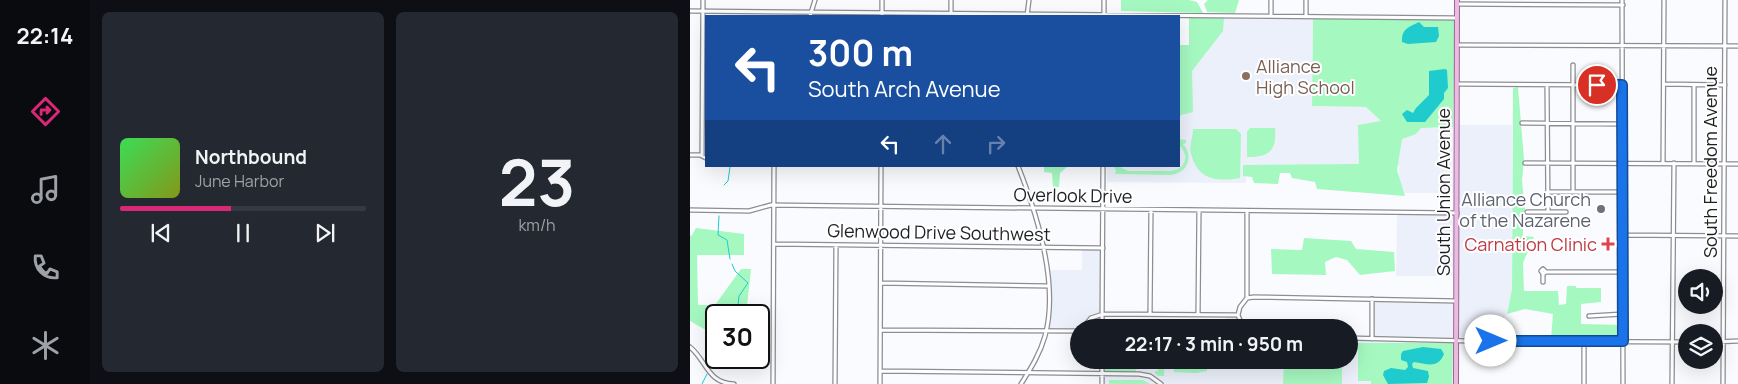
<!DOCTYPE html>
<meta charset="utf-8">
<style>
:root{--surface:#171b24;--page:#242831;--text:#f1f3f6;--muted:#9ea1a6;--line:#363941;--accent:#db2777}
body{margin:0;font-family:Manrope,sans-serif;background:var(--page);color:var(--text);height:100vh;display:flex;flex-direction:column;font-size:19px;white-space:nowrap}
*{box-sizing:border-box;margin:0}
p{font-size:16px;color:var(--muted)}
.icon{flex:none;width:28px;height:28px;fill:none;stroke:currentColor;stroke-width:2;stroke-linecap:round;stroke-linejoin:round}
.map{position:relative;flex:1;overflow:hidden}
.drawer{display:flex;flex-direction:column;gap:12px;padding:12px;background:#0d0f14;width:600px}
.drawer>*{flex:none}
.top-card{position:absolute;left:15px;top:15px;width:475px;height:152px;border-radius:0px;box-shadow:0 5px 20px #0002;background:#1a4fa0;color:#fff;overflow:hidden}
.tools{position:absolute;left:988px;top:269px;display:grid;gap:10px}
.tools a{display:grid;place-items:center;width:45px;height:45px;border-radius:50%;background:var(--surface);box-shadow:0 5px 20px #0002;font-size:25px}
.speed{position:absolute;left:15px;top:304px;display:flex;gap:10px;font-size:25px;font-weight:700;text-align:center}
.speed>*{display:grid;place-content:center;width:65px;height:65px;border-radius:50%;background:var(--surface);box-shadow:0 5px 20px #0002;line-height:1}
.speed .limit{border:2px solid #111;border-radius:8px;background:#fff;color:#111}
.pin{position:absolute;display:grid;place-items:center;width:42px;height:42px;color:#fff;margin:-21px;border:2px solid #fff;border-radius:50%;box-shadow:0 1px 5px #0007}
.me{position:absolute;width:55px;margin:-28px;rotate:90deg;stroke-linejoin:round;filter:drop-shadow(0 0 4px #0008)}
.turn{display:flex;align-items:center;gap:18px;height:105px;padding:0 20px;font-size:22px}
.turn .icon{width:65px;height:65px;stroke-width:2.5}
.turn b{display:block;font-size:35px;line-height:42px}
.lanes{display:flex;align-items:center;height:48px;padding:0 20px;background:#0003;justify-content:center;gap:25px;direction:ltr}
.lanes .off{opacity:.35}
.drawer .card{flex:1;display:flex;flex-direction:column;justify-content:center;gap:8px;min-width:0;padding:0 18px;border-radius:8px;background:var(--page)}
.drawer .dial{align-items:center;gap:0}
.dial b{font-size:65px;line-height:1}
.song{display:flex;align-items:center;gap:15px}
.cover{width:60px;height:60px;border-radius:8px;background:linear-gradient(135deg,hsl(130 70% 55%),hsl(70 70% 35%))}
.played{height:5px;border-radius:2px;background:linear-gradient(90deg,var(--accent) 45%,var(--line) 45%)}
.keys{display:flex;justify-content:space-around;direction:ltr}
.drawer .tiles{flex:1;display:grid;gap:12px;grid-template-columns:repeat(2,1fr)}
.trip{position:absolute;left:380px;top:319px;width:288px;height:50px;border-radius:25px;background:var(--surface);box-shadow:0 5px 20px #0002;font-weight:700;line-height:50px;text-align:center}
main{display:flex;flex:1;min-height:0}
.tab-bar{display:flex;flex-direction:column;width:90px;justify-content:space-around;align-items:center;background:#090b0e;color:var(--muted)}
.tab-bar .icon{width:35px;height:35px}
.tab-bar .active{color:var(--accent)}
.tab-bar b{font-size:22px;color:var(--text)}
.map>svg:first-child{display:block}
.built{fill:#ebf0fa}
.green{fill:#a6f8c1}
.water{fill:#1fcbcd}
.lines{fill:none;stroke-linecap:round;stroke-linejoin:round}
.stream{stroke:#1fcbcd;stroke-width:1}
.minor-casing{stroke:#8c8e93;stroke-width:5.5}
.major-casing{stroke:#9b6791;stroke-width:6}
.minor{stroke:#fff;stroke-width:3}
.major{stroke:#ebbbe2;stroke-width:4}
.route-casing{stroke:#114b97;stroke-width:12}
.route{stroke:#1a73e8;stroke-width:9}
.education-dot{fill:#8d6e63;stroke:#fff;stroke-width:2}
.worship-dot{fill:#6b7280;stroke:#fff;stroke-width:2}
.health-dot{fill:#e0444e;stroke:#fff;stroke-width:2}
.labels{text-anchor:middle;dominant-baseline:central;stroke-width:4;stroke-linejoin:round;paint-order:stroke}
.education-label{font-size:18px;fill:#785e54;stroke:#fff;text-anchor:start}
.street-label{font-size:18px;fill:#1e1f21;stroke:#fff}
.worship-label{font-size:18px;fill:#5b616d;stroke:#fff;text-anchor:end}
.health-label{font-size:18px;fill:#be3a42;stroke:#fff;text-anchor:end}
</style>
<main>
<nav class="tab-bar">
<b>22:14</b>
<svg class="icon active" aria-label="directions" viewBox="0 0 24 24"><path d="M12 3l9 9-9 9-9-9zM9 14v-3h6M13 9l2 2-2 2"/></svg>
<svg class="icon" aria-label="music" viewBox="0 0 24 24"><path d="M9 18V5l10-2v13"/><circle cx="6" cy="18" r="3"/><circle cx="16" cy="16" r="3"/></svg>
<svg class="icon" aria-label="phone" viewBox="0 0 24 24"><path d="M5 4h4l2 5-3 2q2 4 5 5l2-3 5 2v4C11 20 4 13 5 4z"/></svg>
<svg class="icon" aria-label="climate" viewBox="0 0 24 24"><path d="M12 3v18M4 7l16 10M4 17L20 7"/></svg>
</nav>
<section class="drawer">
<div class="tiles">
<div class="card">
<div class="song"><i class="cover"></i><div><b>Northbound</b><p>June Harbor</p></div></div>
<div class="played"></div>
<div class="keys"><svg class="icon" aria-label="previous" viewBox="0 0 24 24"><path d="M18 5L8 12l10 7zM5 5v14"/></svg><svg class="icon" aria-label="pause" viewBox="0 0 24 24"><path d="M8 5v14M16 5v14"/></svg><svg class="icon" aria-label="next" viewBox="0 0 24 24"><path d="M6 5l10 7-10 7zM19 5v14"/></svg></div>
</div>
<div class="card dial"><b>23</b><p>km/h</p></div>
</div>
</section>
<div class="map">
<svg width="1048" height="384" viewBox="0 0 1048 384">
<rect width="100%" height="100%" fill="#fafbfe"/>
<!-- built -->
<path class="built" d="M499 18 623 19 622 106 676 107 700 129 763 127V193H709V166H556V183L417 182V166H489V45H499Z
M767 125H822V289L817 314 799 338 770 337 767 223V276H706L707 212H767Z
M392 249 410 250V312L399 316 391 327 386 330 359 329 361 297 359 270H392Z
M684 301 763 303V384H415V360H659V340H683Z
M536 316 546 318 550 327 536 328Z"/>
<!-- green -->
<path class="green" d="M431 0H499L507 2 513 13 431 11Z
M518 0H549L545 13 517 12 514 4Z
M499 18H534L533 31 502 71 503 112 491 115 489 118V45H499Z
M623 19 765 20 763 127 731 128 726 134 712 139 707 170 715 196 627 189 625 182 602 178 600 173H590L588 184 564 183 562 177 553 176V165L669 164 668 125 691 121 676 107 622 106Z
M828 87 834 159 832 181 835 209 833 215V236L844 237 833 263 834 291H868L869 305 876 304 877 286H886V288H911V302L891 304V324L930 325 929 338 861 339 863 314 835 309 817 314 822 289 823 88Z
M560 128H585C587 151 579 157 557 157V132Z
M503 129H546L551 134 550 178C527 182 507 180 501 153 499 145 503 137 503 129Z
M489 139 496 140V143L493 144C504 156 498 173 481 175L425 174 426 170 423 166H428L438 171H481C496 169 500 155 489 145Z
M354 166H378L370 173 369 187H363L362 173 354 172Z
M6 228 54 234V255H7L8 305H25L51 269H61L56 315H26V329H14L0 321V236L2 235Z
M614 238 661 241 666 249 704 252 705 271 670 275 657 260 646 257 635 262 636 275 582 274 581 249 612 250Z
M668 343H763L762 384H681V381H668Z
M415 360 425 362V369H446V371L417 372 415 370Z
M468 360H475L474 376H468L465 373V371H468Z
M483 360H517V371L506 373 484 372Z
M594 360H652V384H593Z
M419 380H453L460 384H419Z"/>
<!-- water -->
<path class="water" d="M729 22 734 27H748L749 36 746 42 718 44 712 42C711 29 719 27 729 22Z
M755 69 757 70 758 88 754 93V99L735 122H717L712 114 717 110 723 113 726 108 739 95V71Z
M733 347 751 349 754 354C748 369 737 364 724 362L722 364 723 368 738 371 739 377 737 383 698 384 693 375 694 371 701 368 715 370 718 367 717 362 711 360V354L713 351Z"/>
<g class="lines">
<!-- stream -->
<path class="stream" d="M107 16 109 14
M34 185 38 181 40 167
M29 216 28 235 37 240 40 259
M42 264 45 271 58 283 49 296 47 315
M21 363 26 350
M12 384 17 374"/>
<!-- minor casing -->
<g class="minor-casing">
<path id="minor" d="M192 0V16
M414 0V16
M581 0V16
M932 0 933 384
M767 4 933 5
M0 11 767 18
M261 13V0
M120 16 125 0
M337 16 339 0
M616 16V0
M767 45 1048 46
M883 65V192
M767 84 932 85
M974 84 1035 85
M857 85 858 212
M1004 85V164
M832 123 932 124
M0 155H10L16 158
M12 156 13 0
M835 163 1048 164
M973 163 974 0
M328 166C347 214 369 285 355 336 350 354 341 368 331 384
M858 192H932
M0 210 59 211 81 205 767 213
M837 212H876
M934 235 1048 236
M84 244 413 248
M856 272H933
M853 274 856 272 853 269 851 271 853 274V282
M191 283 358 286
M557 298 564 297 766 301
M682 299V339
M460 314 461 210
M508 314 509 210
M548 315 550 307 557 298V211
M548 315 553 328
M899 316 933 314
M393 328 401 318 413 314 548 315
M412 328 413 166
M191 330 389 331
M659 338 779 341 996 342
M1024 342 1048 341
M0 347C17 361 17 383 44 384
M191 371 449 374 460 376 471 384
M83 384 84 166
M145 384 146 245
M190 384 191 166
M412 384V360
M894 384V341
M982 384 984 163
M1033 384 1035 0"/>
</g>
<!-- major casing -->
<g class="major-casing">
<path id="major" d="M766 384 767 0"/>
</g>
<!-- minor -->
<use href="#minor" class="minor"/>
<!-- major -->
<use href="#major" class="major"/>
</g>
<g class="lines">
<!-- route casing -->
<g class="route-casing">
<path id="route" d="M801 341H933L932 85H907"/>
</g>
<!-- route -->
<use href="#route" class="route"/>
</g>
<!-- markers -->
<circle class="education-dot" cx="556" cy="76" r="5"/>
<circle class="worship-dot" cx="911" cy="209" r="5"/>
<path class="health-dot" d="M915.5 236.5h5v5h5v5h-5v5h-5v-5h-5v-5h5z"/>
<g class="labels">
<!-- education labels -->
<g class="education-label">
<text x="566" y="66">Alliance<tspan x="566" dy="21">High School</tspan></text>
</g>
<!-- street labels -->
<g class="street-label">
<text transform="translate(1020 162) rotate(-90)">South Freedom Avenue</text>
<text transform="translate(753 192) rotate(-90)">South Union Avenue</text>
<text transform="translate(383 195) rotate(1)">Overlook Drive</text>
<text transform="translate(249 232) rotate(1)">Glenwood Drive Southwest</text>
</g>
<!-- worship labels -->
<g class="worship-label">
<text x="901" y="199">Alliance Church<tspan x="901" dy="21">of the Nazarene</tspan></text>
</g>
<!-- health labels -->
<g class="health-label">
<text x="907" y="244">Carnation Clinic</text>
</g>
</g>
</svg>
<div class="tools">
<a><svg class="icon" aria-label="sound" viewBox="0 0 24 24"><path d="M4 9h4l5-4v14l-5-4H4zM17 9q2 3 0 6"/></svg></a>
<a><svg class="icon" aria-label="layers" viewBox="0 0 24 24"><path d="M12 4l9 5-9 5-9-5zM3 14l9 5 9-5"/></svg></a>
</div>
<div class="speed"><div class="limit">30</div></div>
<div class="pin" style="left:907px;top:85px;background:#d93025"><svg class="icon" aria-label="arrive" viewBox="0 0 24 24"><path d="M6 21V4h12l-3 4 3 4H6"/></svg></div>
<svg class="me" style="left:801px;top:341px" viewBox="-20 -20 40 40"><circle r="19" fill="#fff"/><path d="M0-13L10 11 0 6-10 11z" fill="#1a73e8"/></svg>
<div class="trip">22:17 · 3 min · 950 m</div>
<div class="top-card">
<div class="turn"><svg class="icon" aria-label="left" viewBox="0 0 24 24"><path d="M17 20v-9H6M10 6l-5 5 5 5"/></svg><div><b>300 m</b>South Arch Avenue</div></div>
<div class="lanes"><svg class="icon" aria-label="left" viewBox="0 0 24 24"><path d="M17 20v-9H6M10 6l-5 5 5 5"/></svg><svg class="icon off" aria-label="ahead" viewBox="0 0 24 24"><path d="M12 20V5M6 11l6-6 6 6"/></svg><svg class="icon off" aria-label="right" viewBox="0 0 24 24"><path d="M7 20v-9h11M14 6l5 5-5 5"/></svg></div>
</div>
</div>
</main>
